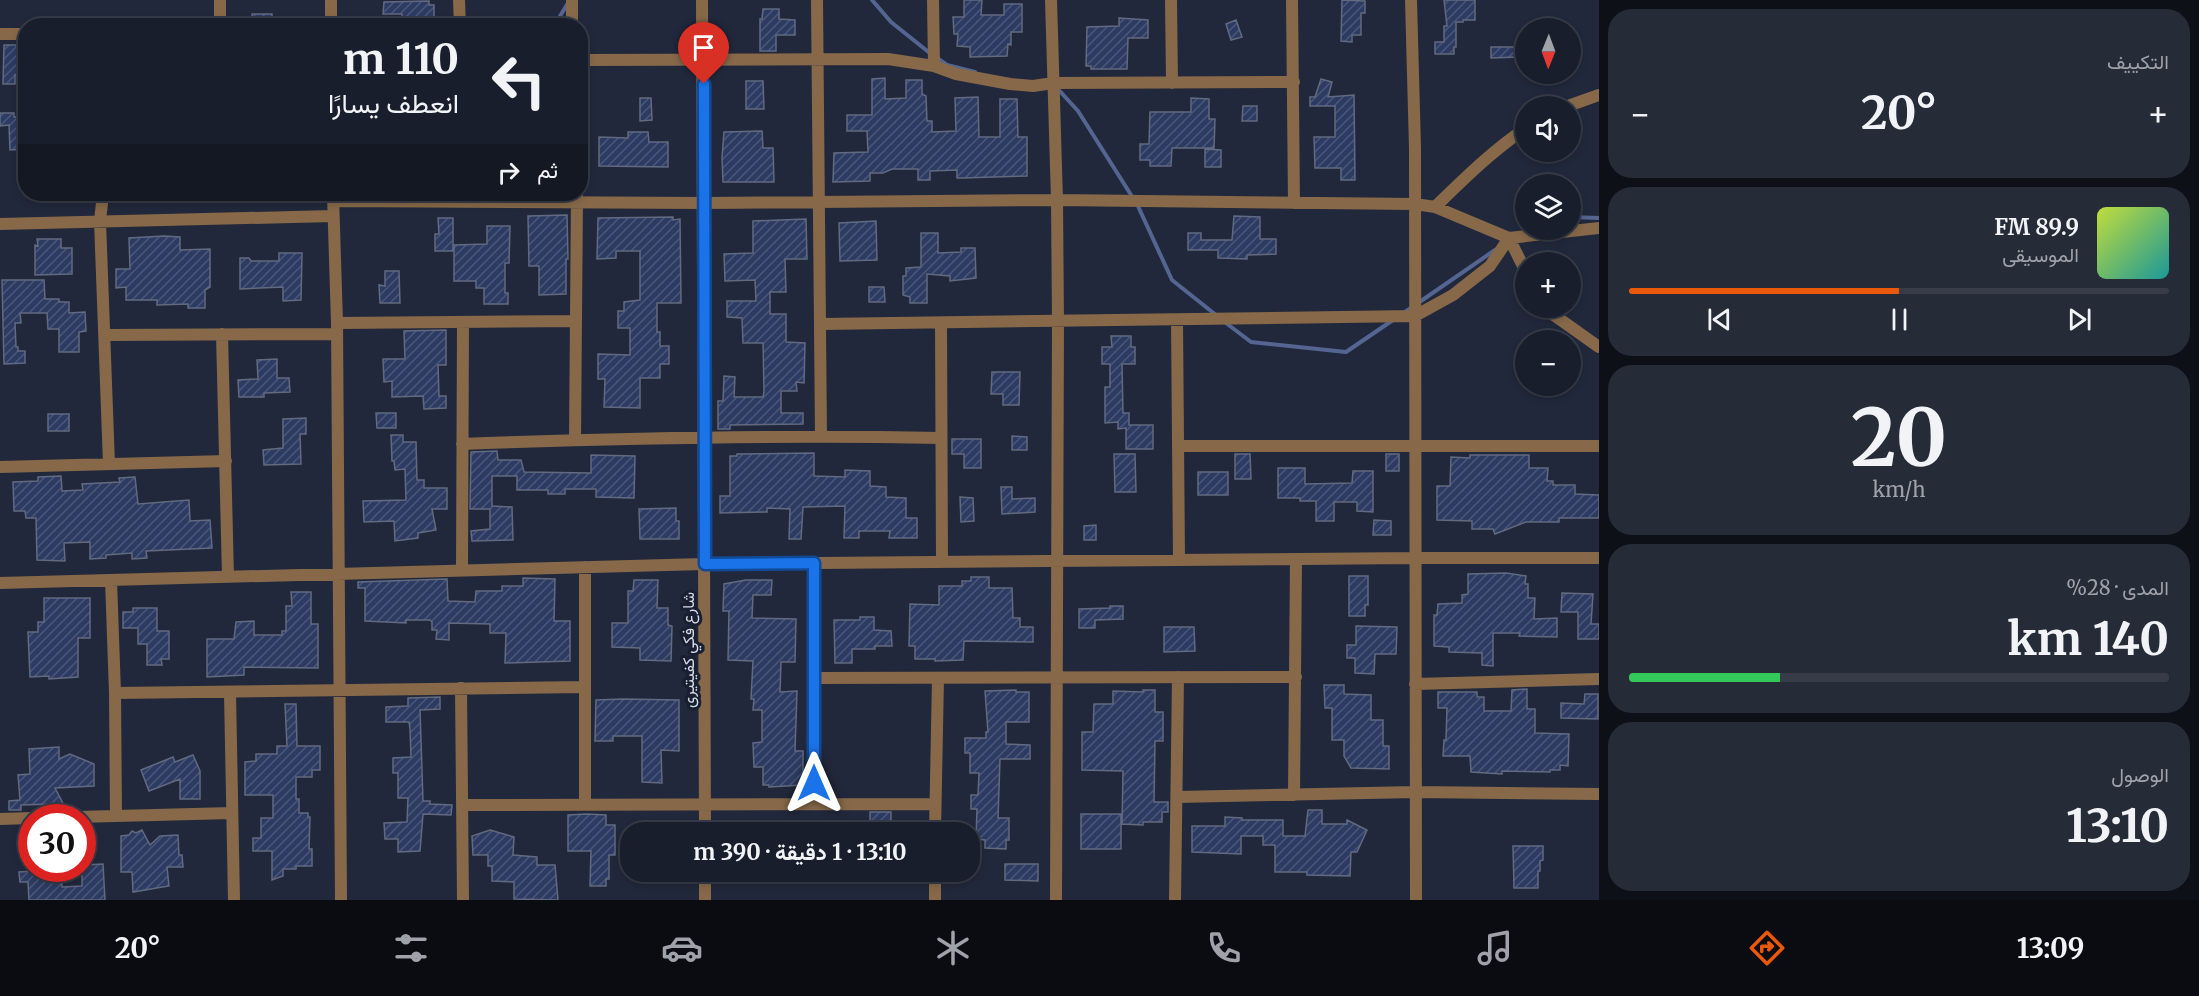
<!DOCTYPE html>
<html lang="ar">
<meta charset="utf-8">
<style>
:root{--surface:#191e2c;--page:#262b38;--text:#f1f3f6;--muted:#9fa2a9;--line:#373c48;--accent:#ea580c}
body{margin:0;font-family:Merriweather,Vazirmatn,serif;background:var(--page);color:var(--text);direction:rtl;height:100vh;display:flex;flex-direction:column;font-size:22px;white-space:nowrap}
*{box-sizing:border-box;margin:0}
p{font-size:20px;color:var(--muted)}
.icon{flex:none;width:33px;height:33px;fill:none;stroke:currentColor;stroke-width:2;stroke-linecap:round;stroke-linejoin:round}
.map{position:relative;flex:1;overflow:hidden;direction:ltr}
.sheet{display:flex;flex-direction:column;gap:9px;padding:9px;background:#0e1018;width:600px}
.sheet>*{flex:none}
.hud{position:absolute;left:18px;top:18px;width:570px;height:183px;border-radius:24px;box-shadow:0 3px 9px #0003,0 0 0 2px var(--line);direction:rtl;background:#191e2c;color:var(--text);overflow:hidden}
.needle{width:39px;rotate:181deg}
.tools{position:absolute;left:1515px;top:18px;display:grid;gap:12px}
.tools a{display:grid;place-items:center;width:66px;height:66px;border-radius:50%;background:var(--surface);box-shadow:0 3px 9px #0003,0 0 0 2px var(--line);font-size:30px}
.speed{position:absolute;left:18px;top:804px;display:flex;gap:12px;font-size:30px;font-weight:700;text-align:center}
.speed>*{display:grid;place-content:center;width:78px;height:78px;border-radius:50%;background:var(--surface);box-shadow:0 3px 9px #0003,0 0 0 2px var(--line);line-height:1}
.speed .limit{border:9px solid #d22;background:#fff;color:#111}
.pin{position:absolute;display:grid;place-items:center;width:51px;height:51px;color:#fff;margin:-62px -26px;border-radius:50% 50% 50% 0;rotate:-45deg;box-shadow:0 0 6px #0007}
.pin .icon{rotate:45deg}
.me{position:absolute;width:66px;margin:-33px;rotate:0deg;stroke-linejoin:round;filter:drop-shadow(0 0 4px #0008)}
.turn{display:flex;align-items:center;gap:21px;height:126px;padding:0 30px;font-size:27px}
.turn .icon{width:78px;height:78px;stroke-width:2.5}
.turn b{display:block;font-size:42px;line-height:51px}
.then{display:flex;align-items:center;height:57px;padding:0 30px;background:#0003;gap:12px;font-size:22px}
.big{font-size:45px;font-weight:700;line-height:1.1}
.sheet .card{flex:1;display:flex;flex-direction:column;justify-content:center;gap:9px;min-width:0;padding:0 21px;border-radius:24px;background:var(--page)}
.sheet .dial{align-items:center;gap:0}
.dial b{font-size:78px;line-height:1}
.song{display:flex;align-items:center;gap:18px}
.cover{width:72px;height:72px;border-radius:9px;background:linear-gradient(135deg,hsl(70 70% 55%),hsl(180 70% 35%))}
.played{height:6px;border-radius:3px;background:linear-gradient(90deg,var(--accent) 50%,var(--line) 50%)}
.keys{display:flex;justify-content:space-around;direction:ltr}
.heat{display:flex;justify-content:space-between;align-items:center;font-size:33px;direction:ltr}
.charge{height:9px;border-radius:4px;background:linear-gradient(90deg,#34c759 28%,var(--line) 0)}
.trip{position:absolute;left:620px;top:822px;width:360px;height:60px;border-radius:24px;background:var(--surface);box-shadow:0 3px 9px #0003,0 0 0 2px var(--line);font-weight:700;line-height:60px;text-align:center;direction:rtl}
.menu{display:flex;height:96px;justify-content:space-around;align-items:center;background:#0a0c12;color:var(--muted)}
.menu .icon{width:42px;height:42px}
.menu .on{color:var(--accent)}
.menu b{font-size:27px;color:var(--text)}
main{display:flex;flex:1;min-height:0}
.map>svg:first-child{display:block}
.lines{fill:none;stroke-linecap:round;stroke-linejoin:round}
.stream{stroke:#556591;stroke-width:4}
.building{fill:url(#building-hatch);stroke:#616a80;stroke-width:1.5}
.minor{stroke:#876949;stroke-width:12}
.route-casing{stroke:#114b97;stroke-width:15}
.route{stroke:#1a73e8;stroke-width:10}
.labels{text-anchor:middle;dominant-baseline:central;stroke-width:6;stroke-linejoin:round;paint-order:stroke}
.street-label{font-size:16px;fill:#d3d9e5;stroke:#181f31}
</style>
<main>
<section class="sheet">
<div class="card"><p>التكييف</p>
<div class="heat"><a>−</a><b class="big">20°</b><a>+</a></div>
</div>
<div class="card">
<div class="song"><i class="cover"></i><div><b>89.9 FM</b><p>الموسيقى</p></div></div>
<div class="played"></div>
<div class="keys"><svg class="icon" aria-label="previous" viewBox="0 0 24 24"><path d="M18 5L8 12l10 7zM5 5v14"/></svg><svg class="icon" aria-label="pause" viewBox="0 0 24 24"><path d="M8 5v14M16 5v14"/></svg><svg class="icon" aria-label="next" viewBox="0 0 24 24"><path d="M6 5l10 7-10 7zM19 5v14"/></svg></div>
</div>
<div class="card dial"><b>20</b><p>km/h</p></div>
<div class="card"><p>المدى · 28%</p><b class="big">140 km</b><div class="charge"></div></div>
<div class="card"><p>الوصول</p><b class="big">13:10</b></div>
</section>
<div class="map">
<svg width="1599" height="900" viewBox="0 0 1599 900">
<defs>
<pattern id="building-hatch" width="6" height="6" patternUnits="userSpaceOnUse" patternTransform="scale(1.5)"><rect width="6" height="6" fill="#2d3b63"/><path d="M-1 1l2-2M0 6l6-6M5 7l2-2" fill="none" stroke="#4b5779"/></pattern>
</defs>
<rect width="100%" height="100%" fill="#21283b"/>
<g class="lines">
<!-- stream -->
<path class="stream" d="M872 0 891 22 931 54
M554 26 568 3
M937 58 947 65 975 72
M1057 88 1078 111 1133 198
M1137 204 1172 280 1216 315
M1570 217 1599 218
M1405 312 1495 250
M1226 323 1251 342 1346 352 1393 320"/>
</g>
<!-- building -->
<path class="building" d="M964 0H982L981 15H1004V4H1022V32H1011V45L1008 44 1007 56 970 57V47L957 46 958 34H954L953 17H964Z
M1342 0 1365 1V13H1361V35H1352V42L1341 41Z
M1444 0H1475V20H1463V22H1456V47H1454V54H1435V42H1444V26H1447Z
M429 1V5H434V26H402V14H383L384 2Z
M763 9H779V19L795 20V35H776V51H760V19H762Z
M252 14H272V26H252Z
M1119 18 1148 20V38H1128L1127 69H1091V66H1086L1087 27 1119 26Z
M1236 20 1242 37 1231 40 1226 24Z
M4 45H26V75H15V84H3Z
M1491 47H1517V57L1491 58Z
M885 78V99L906 98V80H922V94L926 96 927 121H932V132L956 131 955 98 978 97 979 137H1000V99H1017L1018 137H1027V176L962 178H957V170L930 171V180H918V169H892L883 173H870V181L833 182 834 153 868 152 867 131H847V115H872V79Z
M1321 79 1332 82 1328 97 1354 95 1355 180H1341V168H1315L1314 137H1335V106H1310V97H1315Z
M746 81H763L764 109H746Z
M640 98H651L652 120 640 121Z
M1191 98 1209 99V119H1215L1214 148H1172L1171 166H1150V160H1140V144H1149L1150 112H1191Z
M1243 106H1257V121H1242Z
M0 113H14V117H26V149L10 150 9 125 0 126Z
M762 131 763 148H773L774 182H723L722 158 724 132Z
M628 132H648L649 142H668V167L599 166V137L628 138Z
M1205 149 1221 150V167H1205Z
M567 215 568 259H566V294L539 295V266H529L528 216Z
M1234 216 1260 217V239H1276V254L1247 255V259L1218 258V250H1188V233H1201V240H1232Z
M673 217V220L680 219 681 303H657V332H660V346H669V364H660V378H640V408L604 407 605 379H598V354L630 355V328H618V311H624V302L640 300V251H616V258L597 259 598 218Z
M438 218H453V251H435V234H439Z
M806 219 807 259H785L786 292H770V314H786V342L805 343 804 383 796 382 797 391H781V413H803V424L730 425V429H718V401H723L724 376 735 377 734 397H763L764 392 763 343H743L742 318 727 317V301H756L755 280 725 281 724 254 753 253V221Z
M876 221 877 260 840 261 839 223Z
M487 226H510L509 263H505V293H508V304H484V288H476V281H454V245L487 244Z
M921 233H938V253L961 252V248H975L976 278 950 281V276L927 274V303H910V297L903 295V276H906V268L921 267Z
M164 236 180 237V250L210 249V287L205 290V308H188V304L157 305V300H126V287L116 288V269H130L129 238Z
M37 239H61V248H72V274L35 275V245L38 246Z
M279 253H302L301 300 283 301V287L240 289V258H249L251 261H279Z
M385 271H399L400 303H380L379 285 385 286Z
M2 280H44L45 299H59V302H69V313L85 312 86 331 79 332V352H59V329H48L47 313H20L21 323H15L16 347H18V351H25V363L4 364Z
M869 287H884L885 302H869Z
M446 330V365H438L439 396H446V408L424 409 423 396 392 397V381L384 382 383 359H405L404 331Z
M1111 336H1131V347H1135V364H1122L1123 413H1129V425H1153V449H1126V428L1118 429V422L1105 423V387H1110V364H1102V347H1112Z
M277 359V378H289L290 392 264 393V397H239L238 380 258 379 257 360Z
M992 372H1020L1019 405H1003V394H991Z
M376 413H396V428H377Z
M48 414H69V431H48Z
M306 418V434H300L301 464 264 465 263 450 283 448V419Z
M391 435H403V442H416L417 480H424V488H447V509H432L436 530 418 533V538L395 541 394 521 364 522 363 501 406 500 405 469 395 470 394 461H392Z
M1012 436 1027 437V450H1012Z
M952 439H981V468H964V454H952Z
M497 451 498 460H521L524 472 591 473V455L635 456 634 498 596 497V489H565V494H548V490H517V476H492V506L512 507 513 540 472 541 471 531 490 529V509H470L471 452Z
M814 453V476L845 477V470L870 471V486L886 487V497L906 498V518H917V538H889L890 531H859V538H844L845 506 803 507 801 539H789L790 509 767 508V512L720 513V496H730V456H737V454Z
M1114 454H1135L1136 492H1115Z
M1235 454H1250L1251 479H1235Z
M1386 454H1399V471H1386Z
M1470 455H1529V468H1548L1547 481H1553V485H1575V494L1599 495V518H1559V522H1526L1495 534 1493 529H1472V521L1437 520V486H1450L1451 457 1470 458Z
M1278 468H1305V484L1352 483 1353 471H1373V512L1357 511V502H1334V521H1316V501H1300V498H1278Z
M1198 472H1228V495H1198Z
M61 476 62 491 83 490 82 484 120 482 119 478 135 477 138 504 189 500 190 521 210 520 212 548 146 551 147 558 132 559V553L106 555V558L90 559V542L64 543 65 561 37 560 36 518H26L25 511H14L13 482 38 481V477Z
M1001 487H1012V499L1035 498V512L1002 514Z
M960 497 973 498 974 521 961 522Z
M676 508V521H679V539H640L639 509Z
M1374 520 1391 521V535H1373Z
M1096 525V540H1084V526Z
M1506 573 1526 576 1525 584H1528V598H1535L1534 619 1557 618V637L1519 636 1520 633H1493V666L1482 665V653L1449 652V647L1434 646V615H1437L1438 604 1462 603V595L1468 594V574Z
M1349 576H1368V605H1365V616H1349Z
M971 577H989V588H1012L1013 618H1020V627H1033V642L964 641 963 660 935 661V659H915V646H909L910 604 939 605V586H962V581H971Z
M523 578 555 579 554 621H570V661L505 663 506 633H490V624L449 623V640L436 639 437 630H432V622L430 620H406V623L365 621V588H358V582L447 579 448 601 475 602 476 591H502V586H523Z
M634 580H658L657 608H668V625L672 626 671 661 640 660V648L612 647V623H628V591H633Z
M746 580H772L771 595H753L752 618 796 619 795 662H781L780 692 797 691 795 751H803V785L769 787V785H763V767H754L753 743 762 742V710H753L754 699H751L753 661 728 660 729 611H723L724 584Z
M291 592H311V624H318V668L244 667V675L207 677V639H234L236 622 254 621V635H282V631H286V606H292Z
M1562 593 1593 594 1591 624H1599V639H1578V612H1561Z
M44 598H90V638H78V677L49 679V676L30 677 28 632H38V622H44Z
M1110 606H1123V619L1095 620V628H1079V609L1110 608Z
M133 608H157V631H169V659H161L162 665H147V644H138V628H123V612H133Z
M860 617H874V630L891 631 892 646H875V649H852V663H835L834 620H860Z
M1356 626 1397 627 1396 654H1375L1374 674 1355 673V658H1347V645H1356Z
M1164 627H1194L1195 651 1164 652Z
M1324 685H1344V694L1371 695V720H1383V746H1389V769L1351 768 1344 756V740H1332V708H1325Z
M1527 689V709H1535V733L1569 734 1568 766 1560 765V770H1550V772L1502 771V774L1471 772 1470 756H1443L1444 740H1446L1447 708H1438V692H1477V697H1484V711H1511L1512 690Z
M1016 690V692H1029V722H1006V744L1030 745V759H1000L998 818H1009V840H1006V849L985 848V840L976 839 977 809H971V795H978L979 773H970V753H965V738H986V732H988L985 691Z
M1143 690H1155V712H1163V741H1155L1154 802H1168V812H1162V822H1143V825L1122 824 1123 771 1082 770V732H1093L1094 704H1113V691L1143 692Z
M1585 694H1598V719L1561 718V703L1584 704Z
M440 697V709L420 710 423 801H430V804L452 805 451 815 423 814 420 851 398 852V839H385L384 823 407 822 408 798H398V773H393V758L411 757 410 729 409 722H386V707L408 706V698Z
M624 699 679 700V751L661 750 662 783 642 782V736H613V741H595L596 700Z
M285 704H296L297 746H320V770H312V777H296V799H299V813H308V817H310L309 849H312V866H296V869H283V876L272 880V851H253V838H261V818H273V795H245V762L256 761V754H277V746H287Z
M59 747V759L70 754 94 764V786L55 788 66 809 53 804 21 805V810H9V801L20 800 18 775 30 774 29 749Z
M193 755 200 771V799H180V779L149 791 141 770 173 757 175 762Z
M1308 810H1322V824H1347V820L1367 830 1357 852H1351L1350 876 1307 875V872H1275V845H1263V836H1241V854L1192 852V826H1225V817L1242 818V820H1283V836H1305Z
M870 812H891V822H900V832H887V823L870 822Z
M587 814 606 815V825H615V855H609V879H606V886H590L591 851H568V815Z
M1081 814H1121V849H1081Z
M142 830 150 845 160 836 178 835 179 855H182L183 867H167L169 886 133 892 132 872H121V836L129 835 132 831 136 833Z
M490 830 514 837 513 855 537 857V865H555L558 900 514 899V882L492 881V866H488V855H473L472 836Z
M1513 846H1543V860L1540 861V871H1538V888H1514Z
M103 864 105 900H29L28 882H20L19 872 35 871V868H61L62 887 82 886V865Z
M1005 864H1038V881L1005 880Z"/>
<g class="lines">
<!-- minor -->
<path class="minor" d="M220 0V26
M331 0V26
M459 0 460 26
M572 0V26
M702 0 705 832
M817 0 821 436
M933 0 934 66
M1051 0 1057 200 1058 322 1056 900
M1171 0 1172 83
M1292 0 1294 203
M1411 0 1415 148 1416 900
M0 34H26
M580 60 888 59 934 66 956 74 1010 84 1033 86 1053 83 1294 82
M1568 106 1599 95
M103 194 100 221 109 464
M333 195 337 323 341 900
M333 201 704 203 1057 200 1415 204 1435 207 1509 238 1526 272
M1435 207C1464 179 1492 151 1526 128
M0 224 333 216
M1544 308 1599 347
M1177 320 1179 560
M337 323 576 321
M941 323 942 562
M821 324 1415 316 1453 295 1490 266 1509 238 1599 228
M222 334 228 576
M106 335 337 334
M575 440 577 195
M462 444C622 438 781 435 941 438
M1178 446H1599
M0 467 226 461
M585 567V805
M462 570 463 322
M111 580 115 693 116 815
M0 583 704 564 1415 558H1599
M814 678 1296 677
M1415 684 1599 679
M461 688 463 900
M115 693 585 687
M230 693 234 900
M1294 795 1296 559
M1177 797 1416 792 1599 794
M814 804V563
M463 805 935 804
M38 818 232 813
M0 819 32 818
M935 832 938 678
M705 872V900
M935 900V872
M1175 900 1178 677"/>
</g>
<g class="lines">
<!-- route casing -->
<g class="route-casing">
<path id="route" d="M704 84 705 564 814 563V783"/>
</g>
<!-- route -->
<use href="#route" class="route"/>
</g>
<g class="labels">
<!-- street labels -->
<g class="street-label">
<text transform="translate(688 650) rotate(-90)">شارع فكي كفيتيرى</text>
</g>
</g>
</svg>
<div class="tools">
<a><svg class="needle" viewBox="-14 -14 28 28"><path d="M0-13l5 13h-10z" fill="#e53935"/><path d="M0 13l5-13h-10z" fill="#9fa2a9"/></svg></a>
<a><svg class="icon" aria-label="sound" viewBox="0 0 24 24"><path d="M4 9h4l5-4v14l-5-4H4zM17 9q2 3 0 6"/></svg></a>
<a><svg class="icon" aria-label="layers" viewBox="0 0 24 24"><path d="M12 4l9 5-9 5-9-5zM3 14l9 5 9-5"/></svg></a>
<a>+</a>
<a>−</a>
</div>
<div class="speed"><div class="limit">30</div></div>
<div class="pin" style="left:704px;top:84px;background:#d93025"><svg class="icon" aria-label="arrive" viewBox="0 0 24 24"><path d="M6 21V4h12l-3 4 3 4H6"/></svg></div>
<svg class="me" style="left:814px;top:783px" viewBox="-20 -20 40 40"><path d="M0-17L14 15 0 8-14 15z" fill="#1a73e8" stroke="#fff" stroke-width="4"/></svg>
<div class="trip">13:10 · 1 دقيقة · 390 m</div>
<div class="hud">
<div class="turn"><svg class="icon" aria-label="left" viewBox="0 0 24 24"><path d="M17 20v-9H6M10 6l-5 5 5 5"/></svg><div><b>110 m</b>انعطف يسارًا</div></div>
<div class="then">ثم<svg class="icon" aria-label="right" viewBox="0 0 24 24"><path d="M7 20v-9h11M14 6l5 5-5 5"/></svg></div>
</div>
</div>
</main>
<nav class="menu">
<b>13:09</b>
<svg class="icon on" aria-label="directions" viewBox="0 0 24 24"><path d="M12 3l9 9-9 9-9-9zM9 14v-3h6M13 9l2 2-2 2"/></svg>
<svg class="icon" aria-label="music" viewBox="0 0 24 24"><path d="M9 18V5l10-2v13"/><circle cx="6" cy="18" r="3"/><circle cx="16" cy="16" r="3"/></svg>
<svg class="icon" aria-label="phone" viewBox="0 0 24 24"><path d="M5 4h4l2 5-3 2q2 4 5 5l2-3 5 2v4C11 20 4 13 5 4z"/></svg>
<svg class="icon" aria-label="climate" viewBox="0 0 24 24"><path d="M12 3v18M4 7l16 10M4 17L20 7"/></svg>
<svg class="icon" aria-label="car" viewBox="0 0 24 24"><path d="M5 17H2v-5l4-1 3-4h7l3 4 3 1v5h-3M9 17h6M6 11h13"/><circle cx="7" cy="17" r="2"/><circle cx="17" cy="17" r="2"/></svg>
<svg class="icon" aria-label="filters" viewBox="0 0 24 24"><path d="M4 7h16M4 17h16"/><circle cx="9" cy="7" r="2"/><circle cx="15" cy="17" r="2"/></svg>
<b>20°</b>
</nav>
